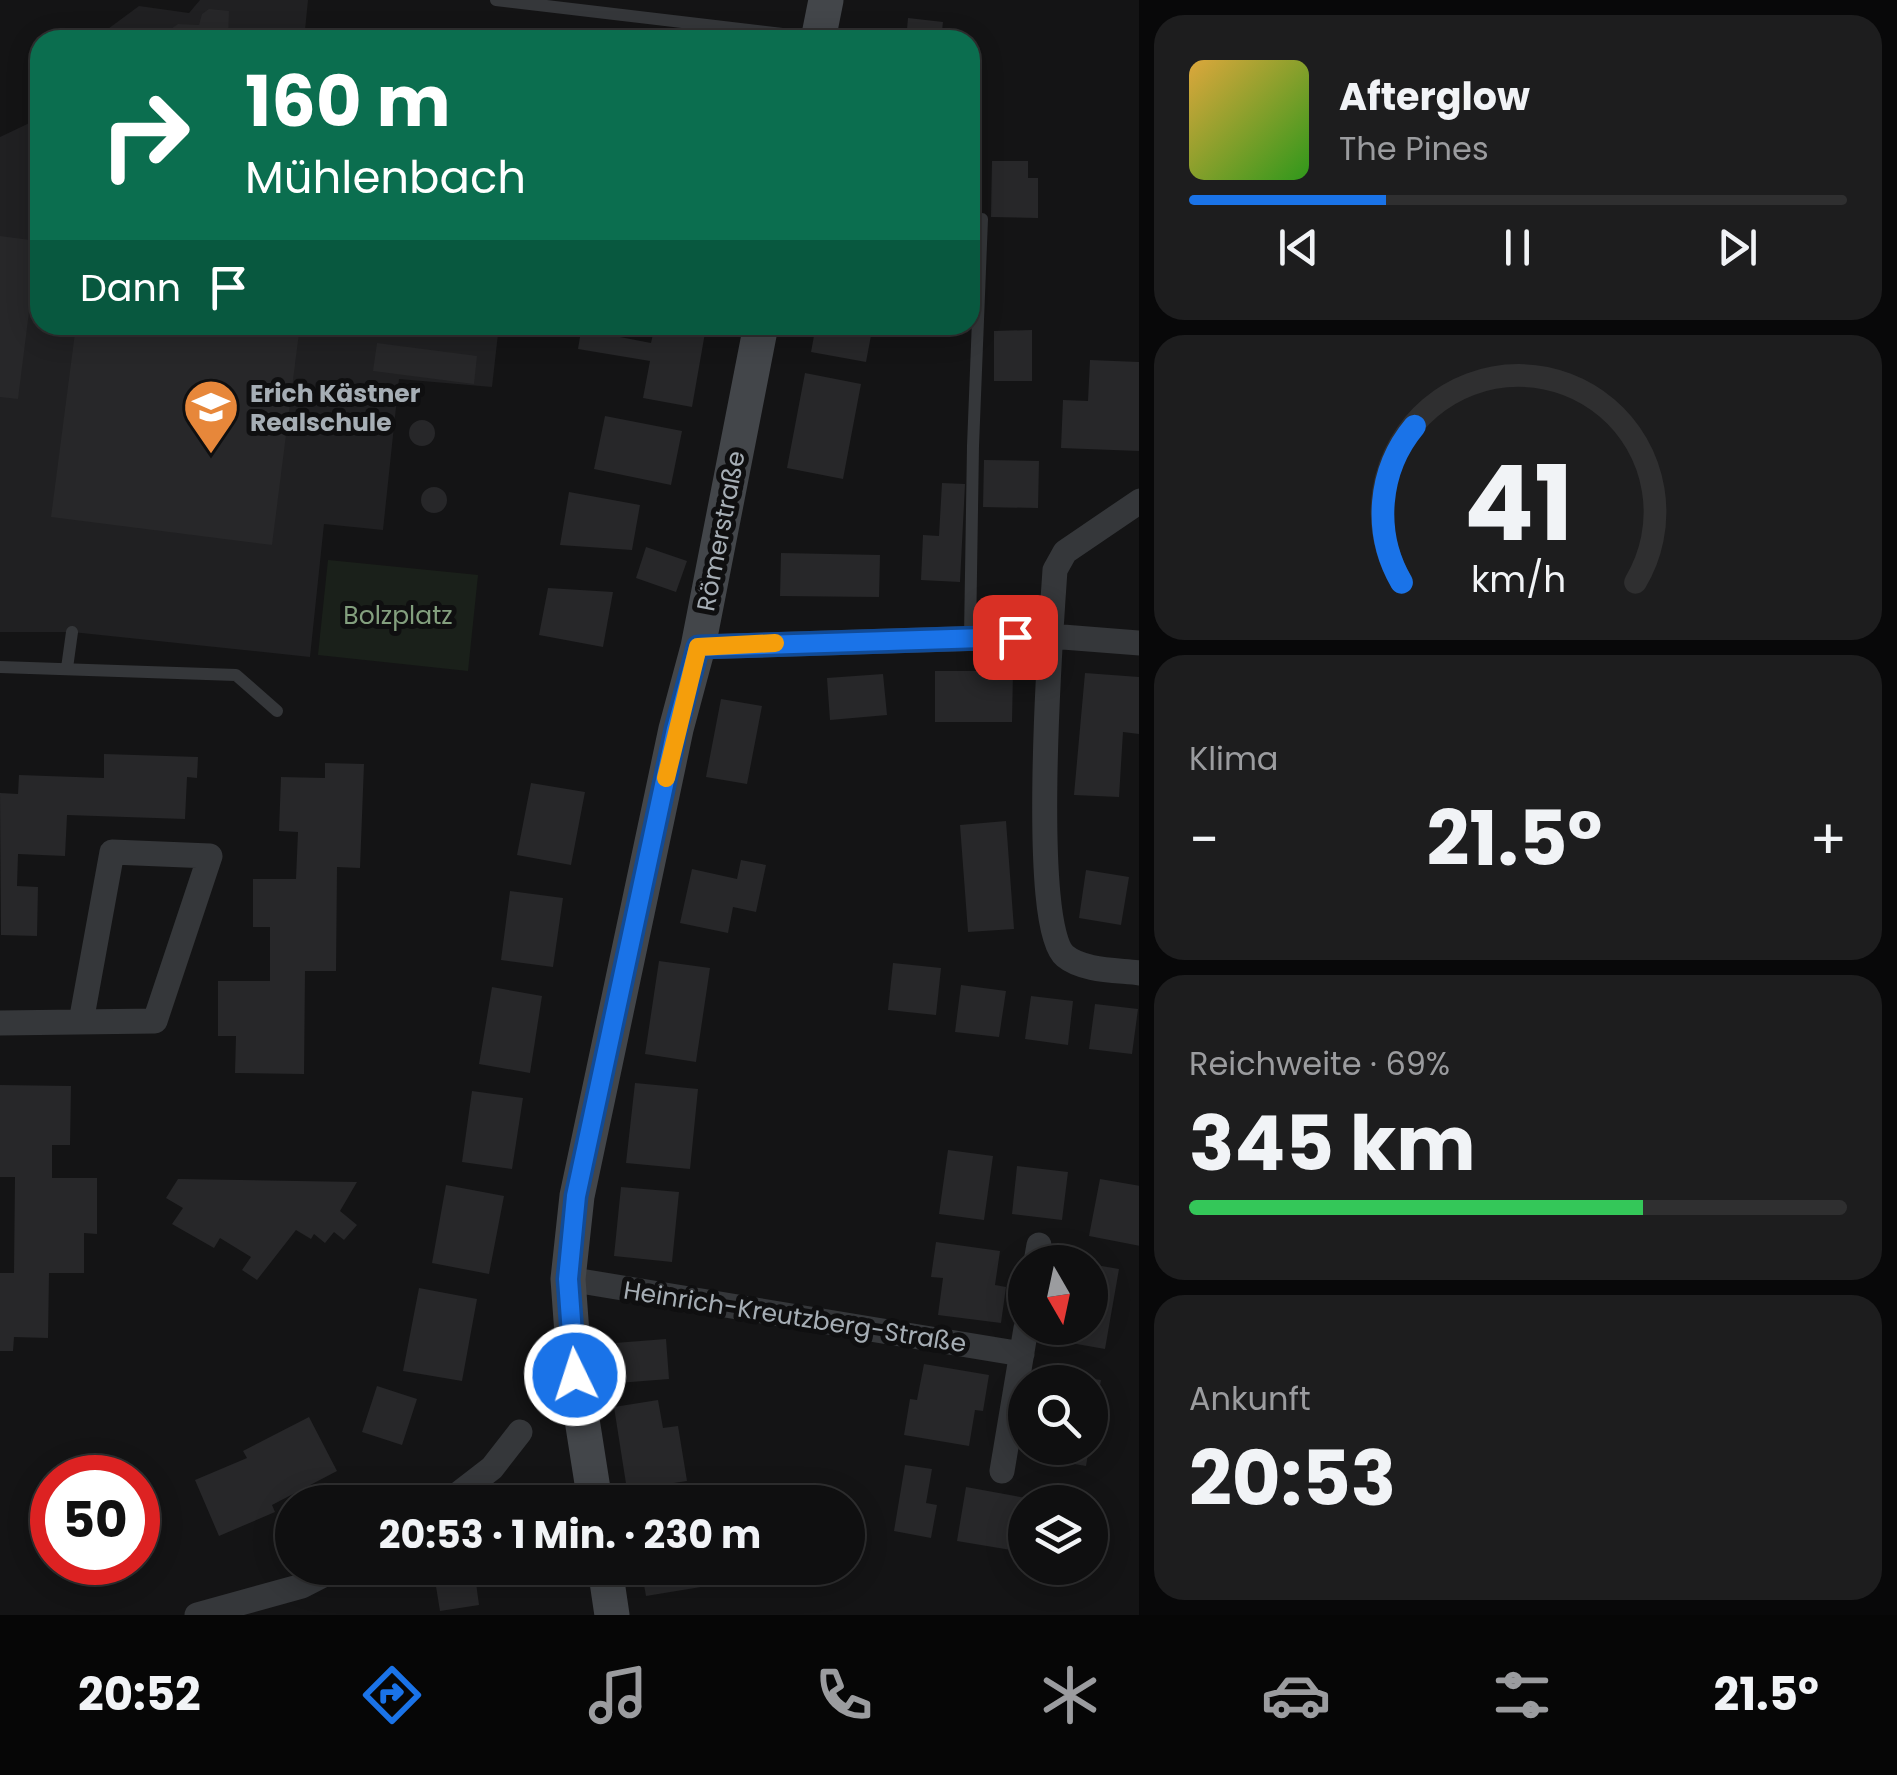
<!DOCTYPE html>
<html lang="de">
<meta charset="utf-8">
<style>
:root{--surface:#0f0f10;--page:#1d1d1e;--text:#f1f3f6;--muted:#9b9c9f;--line:#2f2f30;--accent:#1a73e8}
body{margin:0;font-family:Poppins,sans-serif;background:var(--page);color:var(--text);height:100vh;display:flex;flex-direction:column;font-size:38px;white-space:nowrap}
*{box-sizing:border-box;margin:0}
p{font-size:32px;color:var(--muted)}
.icon{flex:none;width:55px;height:55px;fill:none;stroke:currentColor;stroke-width:2;stroke-linecap:round;stroke-linejoin:round}
.map{position:relative;flex:1;overflow:hidden}
.sheet{display:flex;flex-direction:column;gap:15px;padding:15px;background:#080809;width:758px}
.sheet>*{flex:none}
.banner{position:absolute;left:30px;top:30px;width:950px;height:305px;border-radius:30px;box-shadow:0 5px 25px #0003,0 0 0 2px var(--line);background:#0b6e4f;color:#fff;overflow:hidden}
.needle{width:65px;rotate:171deg}
.buttons{position:absolute;left:1008px;top:1245px;display:grid;gap:20px}
.buttons a{display:grid;place-items:center;width:100px;height:100px;border-radius:50%;background:var(--surface);box-shadow:0 5px 25px #0003,0 0 0 2px var(--line);font-size:50px}
.speed{position:absolute;left:30px;top:1455px;display:flex;gap:20px;font-size:50px;font-weight:700;text-align:center}
.speed>*{display:grid;place-content:center;width:130px;height:130px;border-radius:50%;background:var(--surface);box-shadow:0 5px 25px #0003,0 0 0 2px var(--line);line-height:1}
.speed .limit{border:15px solid #d22;background:#fff;color:#111}
.pin{position:absolute;display:grid;place-items:center;width:85px;height:85px;color:#fff;margin:-42px;border-radius:20px;box-shadow:0 5px 15px #0006}
.me{position:absolute;width:110px;margin:-55px;rotate:356deg;stroke-linejoin:round;filter:drop-shadow(0 0 8px #0008)}
.turn{display:flex;align-items:center;gap:35px;height:210px;padding:0 50px;font-size:45px}
.turn .icon{width:130px;height:130px;stroke-width:2.5}
.turn b{display:block;font-size:70px;line-height:85px}
.then{display:flex;align-items:center;height:95px;padding:0 50px;background:#0003;gap:20px;font-size:38px}
.big{font-size:75px;font-weight:700;line-height:1.1}
.sheet .widget{flex:1;display:flex;flex-direction:column;justify-content:center;gap:15px;min-width:0;padding:0 35px;border-radius:30px;background:var(--page)}
.sheet .dial{align-items:center;gap:0}
.dial svg{height:260px;overflow:visible;fill:none;stroke:var(--line);stroke-width:7;stroke-linecap:round;text-anchor:middle}
.dial text{fill:var(--text);stroke:none}
.song{display:flex;align-items:center;gap:30px}
.cover{width:120px;height:120px;border-radius:15px;background:linear-gradient(135deg,hsl(40 70% 55%),hsl(110 70% 35%))}
.played{height:10px;border-radius:5px;background:linear-gradient(90deg,var(--accent) 30%,var(--line) 30%)}
.keys{display:flex;justify-content:space-around;direction:ltr}
.heat{display:flex;justify-content:space-between;align-items:center;font-size:55px;direction:ltr}
.charge{height:15px;border-radius:8px;background:linear-gradient(90deg,#34c759 69%,var(--line) 0)}
.trip{position:absolute;left:275px;top:1485px;width:590px;height:100px;border-radius:50px;background:var(--surface);box-shadow:0 5px 25px #0003,0 0 0 2px var(--line);font-weight:700;line-height:100px;text-align:center}
.tab-bar{display:flex;height:160px;justify-content:space-around;align-items:center;background:#060606;color:var(--muted)}
.tab-bar .icon{width:70px;height:70px}
.tab-bar .on{color:var(--accent)}
.tab-bar b{font-size:45px;color:var(--text)}
main{display:flex;flex:1;min-height:0}
.map>svg:first-child{display:block}
.built{fill:#202022}
.green{fill:#1a201a}
.building{fill:#272729}
.lines{fill:none;stroke-linecap:round;stroke-linejoin:round}
.lane{stroke:#35373a;stroke-width:12}
.street{stroke:#35373a;stroke-width:25}
.secondary{stroke:#43464a;stroke-width:35}
.route-casing{stroke:#114b97;stroke-width:25}
.route{stroke:#1a73e8;stroke-width:18}
.slow{stroke:#f59e0b;stroke-width:18}
.labels{text-anchor:middle;dominant-baseline:central;stroke-width:10;stroke-linejoin:round;paint-order:stroke}
.poi-label{font-size:25px;font-weight:bold;fill:#a6aeb5;stroke:#0f0f10;text-anchor:start}
.street-label{font-size:25px;fill:#a6aeb5;stroke:#0f0f10}
.park-label{font-size:25px;fill:#839f7e;stroke:#0f0f10}
</style>
<main>
<div class="map">
<svg width="1140" height="1615" viewBox="0 0 1140 1615">
<rect width="100%" height="100%" fill="#141415"/>
<!-- built -->
<path class="built" d="M200 0H308L304 40H93L139 6 189 13Z
M40 118V325H499L492 387 399 379 383 530 324 524 310 657 72 632H0V137Z"/>
<!-- green -->
<path class="green" d="M328 560 478 575 468 671 318 655Z"/>
<!-- building -->
<path class="building" d="M209 9 229 11 228 40H165L168 31 178 24 199 25 202 14Z
M908 18 943 22 941 40H906Z
M305 31 368 37V40H304Z
M992 161H1028V178H1038V218L991 217Z
M0 236 38 241 18 399 0 397Z
M76 325H300L272 545 51 517Z
M582 325 622 326 620 337 651 343 655 325 706 327 692 407 643 398 650 361 578 349Z
M816 325H873L866 362 811 352Z
M1032 330V381H994V331Z
M377 343 477 356 474 384 373 371Z
M1090 360 1140 362 1139 451 1061 448 1063 400 1088 401Z
M805 373 861 384 843 479 787 468Z
M605 416 682 431 671 485 594 469Z
M409 433a13 13 0 1 1 26 0a13 13 0 1 1-26 0Z
M984 460 1039 461 1038 508 983 507Z
M942 483 965 484 960 582 921 580 923 535 939 536Z
M421 500a13 13 0 1 1 26 0a13 13 0 1 1-26 0Z
M569 492 640 505 632 550 560 545Z
M646 547 687 561 676 592 636 578Z
M781 553 880 555 879 597 780 596Z
M548 588 613 592 603 647 539 635Z
M935 671H1013L1012 722H935Z
M1085 673 1140 677V734L1123 732 1119 797 1074 795Z
M883 674 887 715 830 720 827 678Z
M721 699 762 706 747 784 706 777Z
M104 754 198 757 197 778 187 777 185 819 67 815 65 856 18 854 17 886 38 887 37 936 1 935 0 793 18 794 19 775 104 778Z
M325 763 364 764 360 868 337 867 336 971H305L304 1074 235 1073 236 1036H218V981H270V927H253V879H296L298 832 279 831 281 777 325 778Z
M531 783 585 792 571 865 517 855Z
M1006 821 1014 929 968 932 960 825Z
M741 860 766 865 756 912 733 907 728 933 680 923 692 869 737 879Z
M1086 870 1129 877 1121 925 1079 918Z
M510 891 563 898 553 967 501 960Z
M659 961 710 968 696 1062 645 1054Z
M893 963 941 968 936 1015 888 1010Z
M961 985 1006 991 999 1037 955 1032Z
M492 987 542 996 530 1073 479 1064Z
M1031 996 1073 1001 1068 1045 1025 1039Z
M1095 1004 1138 1009 1132 1054 1089 1049Z
M635 1083 698 1089 690 1169 626 1163Z
M0 1085 71 1086 70 1145H52V1178H97V1234L84 1233V1273H49L48 1338 14 1337 13 1351H0V1273H14L15 1177H0Z
M472 1091 523 1098 512 1169 462 1162Z
M948 1150 993 1156 984 1220 939 1214Z
M1017 1166 1068 1172 1062 1220 1012 1214Z
M178 1179 357 1182 340 1211 357 1225 344 1240 334 1232 325 1243 314 1234 311 1239 296 1230 257 1280 242 1270 251 1257 220 1238 214 1248 172 1224 183 1208 166 1198Z
M1100 1179 1140 1186V1246L1089 1236Z
M446 1185 504 1196 489 1274 432 1263Z
M621 1187 679 1192 672 1262 614 1256Z
M936 1242 1000 1251 995 1285 1006 1287 1001 1323 938 1315 943 1278 931 1277Z
M1090 1264 1119 1269 1105 1349 1054 1340 1056 1328H1090Z
M419 1288 477 1299 462 1381 403 1371Z
M666 1339 669 1379 618 1383 615 1343Z
M924 1364 989 1375 983 1411 975 1410 969 1446 904 1435 910 1399 917 1400Z
M1042 1371 1101 1380 1092 1431 1090 1382H1040Z
M377 1386 417 1399 402 1445 362 1432Z
M658 1400 663 1428 678 1426 687 1481 627 1490 614 1407Z
M309 1417 337 1471 272 1505 275 1512 219 1536 195 1480 247 1458 243 1451Z
M1029 1448H1089L1086 1466 1027 1456Z
M905 1465 932 1469 926 1503 937 1505 931 1538 894 1531Z
M966 1487 1026 1498 1017 1551 957 1541Z
M433 1568H474L479 1605 440 1611Z
M641 1568H704L707 1586 646 1596Z"/>
<g class="lines">
<!-- lane -->
<path class="lane" d="M496 0 816 38
M970 637 973 446 982 219
M0 667 236 675 277 711
M67 668 72 632"/>
<!-- street -->
<path class="street" d="M1140 501 1065 552 1055 570C1051 627 1029 927 1065 956 1083 971 1117 970 1140 973
M698 647 1050 636 1140 643
M0 1023 155 1021 210 856 112 852 81 1022
M1036 1262 1039 1245
M568 1279 1022 1354
M1002 1471 1026 1328
M448 1502 492 1468 520 1432
M197 1615 302 1586 337 1568"/>
<!-- secondary -->
<path class="secondary" d="M818 40 826 0
M595 1502 575 1375 568 1279 577 1196 676 729 698 647 761 325
M605 1568 612 1615"/>
</g>
<g class="lines">
<!-- route casing -->
<g class="route-casing">
<path id="route" d="M575 1375 568 1279 576 1196 676 729 698 647 1015 637"/>
</g>
<!-- route -->
<use href="#route" class="route"/>
<!-- slow -->
<path class="slow" d="M666 778 698 647 775 643"/>
</g>
<!-- icons -->
<defs>
<g id="school-pin" transform="scale(2.875)"><path d="M0 17L-7.5 6A9.5 9.5 0 1 1 7.5 6Z" fill="#e7873a" stroke="#0f0f10"/><path d="M0-5L7-2L0 1L-7-2ZM-4 1L0 2.5L4 1V4Q0 6-4 4Z" fill="#fff"/></g>
</defs>
<g fill-rule="evenodd">
<use href="#school-pin" x="211" y="407"/>
</g>
<g class="labels">
<!-- poi labels -->
<g class="poi-label">
<text x="250" y="393">Erich Kästner<tspan x="250" dy="29">Realschule</tspan></text>
</g>
<!-- street labels -->
<g class="street-label">
<text transform="translate(721 531) rotate(-79)">Römerstraße</text>
<text transform="translate(795 1317) rotate(9)">Heinrich-Kreutzberg-Straße</text>
</g>
<!-- park labels -->
<g class="park-label">
<text x="398" y="615">Bolzplatz</text>
</g>
</g>
</svg>
<div class="buttons">
<a><svg class="needle" viewBox="-14 -14 28 28"><path d="M0-13l5 13h-10z" fill="#e53935"/><path d="M0 13l5-13h-10z" fill="#9b9c9f"/></svg></a>
<a><svg class="icon" aria-label="search" viewBox="0 0 24 24"><circle cx="10" cy="10" r="6"/><path d="M15 15l6 6"/></svg></a>
<a><svg class="icon" aria-label="layers" viewBox="0 0 24 24"><path d="M12 4l9 5-9 5-9-5zM3 14l9 5 9-5"/></svg></a>
</div>
<div class="speed"><div class="limit">50</div></div>
<div class="pin" style="left:1015px;top:637px;background:#d93025"><svg class="icon" aria-label="arrive" viewBox="0 0 24 24"><path d="M6 21V4h12l-3 4 3 4H6"/></svg></div>
<svg class="me" style="left:575px;top:1375px" viewBox="-20 -20 40 40"><circle r="17" fill="#1a73e8" stroke="#fff" stroke-width="3"/><path d="M0-11L8 9 0 5-8 9z" fill="#fff"/></svg>
<div class="trip">20:53 · 1 Min. · 230 m</div>
<div class="banner">
<div class="turn"><svg class="icon" aria-label="right" viewBox="0 0 24 24"><path d="M7 20v-9h11M14 6l5 5-5 5"/></svg><div><b>160 m</b>Mühlenbach</div></div>
<div class="then">Dann<svg class="icon" aria-label="arrive" viewBox="0 0 24 24"><path d="M6 21V4h12l-3 4 3 4H6"/></svg></div>
</div>
</div>
<section class="sheet">
<div class="widget">
<div class="song"><i class="cover"></i><div><b>Afterglow</b><p>The Pines</p></div></div>
<div class="played"></div>
<div class="keys"><svg class="icon" aria-label="previous" viewBox="0 0 24 24"><path d="M18 5L8 12l10 7zM5 5v14"/></svg><svg class="icon" aria-label="pause" viewBox="0 0 24 24"><path d="M8 5v14M16 5v14"/></svg><svg class="icon" aria-label="next" viewBox="0 0 24 24"><path d="M6 5l10 7-10 7zM19 5v14"/></svg></div>
</div>
<div class="widget dial"><svg viewBox="0 0 100 80">
<path d="M14 69A42 42 0 1 1 86 69"/>
<path d="M14 69A42 42 0 0 1 18 21" stroke="#1a73e8"/>
<text x="50" y="56" font-size="32" font-weight="700">41</text>
<text x="50" y="72" font-size="11">km/h</text>
</svg></div>
<div class="widget"><p>Klima</p>
<div class="heat"><a>−</a><b class="big">21.5°</b><a>+</a></div>
</div>
<div class="widget"><p>Reichweite · 69%</p><b class="big">345 km</b><div class="charge"></div></div>
<div class="widget"><p>Ankunft</p><b class="big">20:53</b></div>
</section>
</main>
<nav class="tab-bar">
<b>20:52</b>
<svg class="icon on" aria-label="directions" viewBox="0 0 24 24"><path d="M12 3l9 9-9 9-9-9zM9 14v-3h6M13 9l2 2-2 2"/></svg>
<svg class="icon" aria-label="music" viewBox="0 0 24 24"><path d="M9 18V5l10-2v13"/><circle cx="6" cy="18" r="3"/><circle cx="16" cy="16" r="3"/></svg>
<svg class="icon" aria-label="phone" viewBox="0 0 24 24"><path d="M5 4h4l2 5-3 2q2 4 5 5l2-3 5 2v4C11 20 4 13 5 4z"/></svg>
<svg class="icon" aria-label="climate" viewBox="0 0 24 24"><path d="M12 3v18M4 7l16 10M4 17L20 7"/></svg>
<svg class="icon" aria-label="car" viewBox="0 0 24 24"><path d="M5 17H2v-5l4-1 3-4h7l3 4 3 1v5h-3M9 17h6M6 11h13"/><circle cx="7" cy="17" r="2"/><circle cx="17" cy="17" r="2"/></svg>
<svg class="icon" aria-label="filters" viewBox="0 0 24 24"><path d="M4 7h16M4 17h16"/><circle cx="9" cy="7" r="2"/><circle cx="15" cy="17" r="2"/></svg>
<b>21.5°</b>
</nav>
